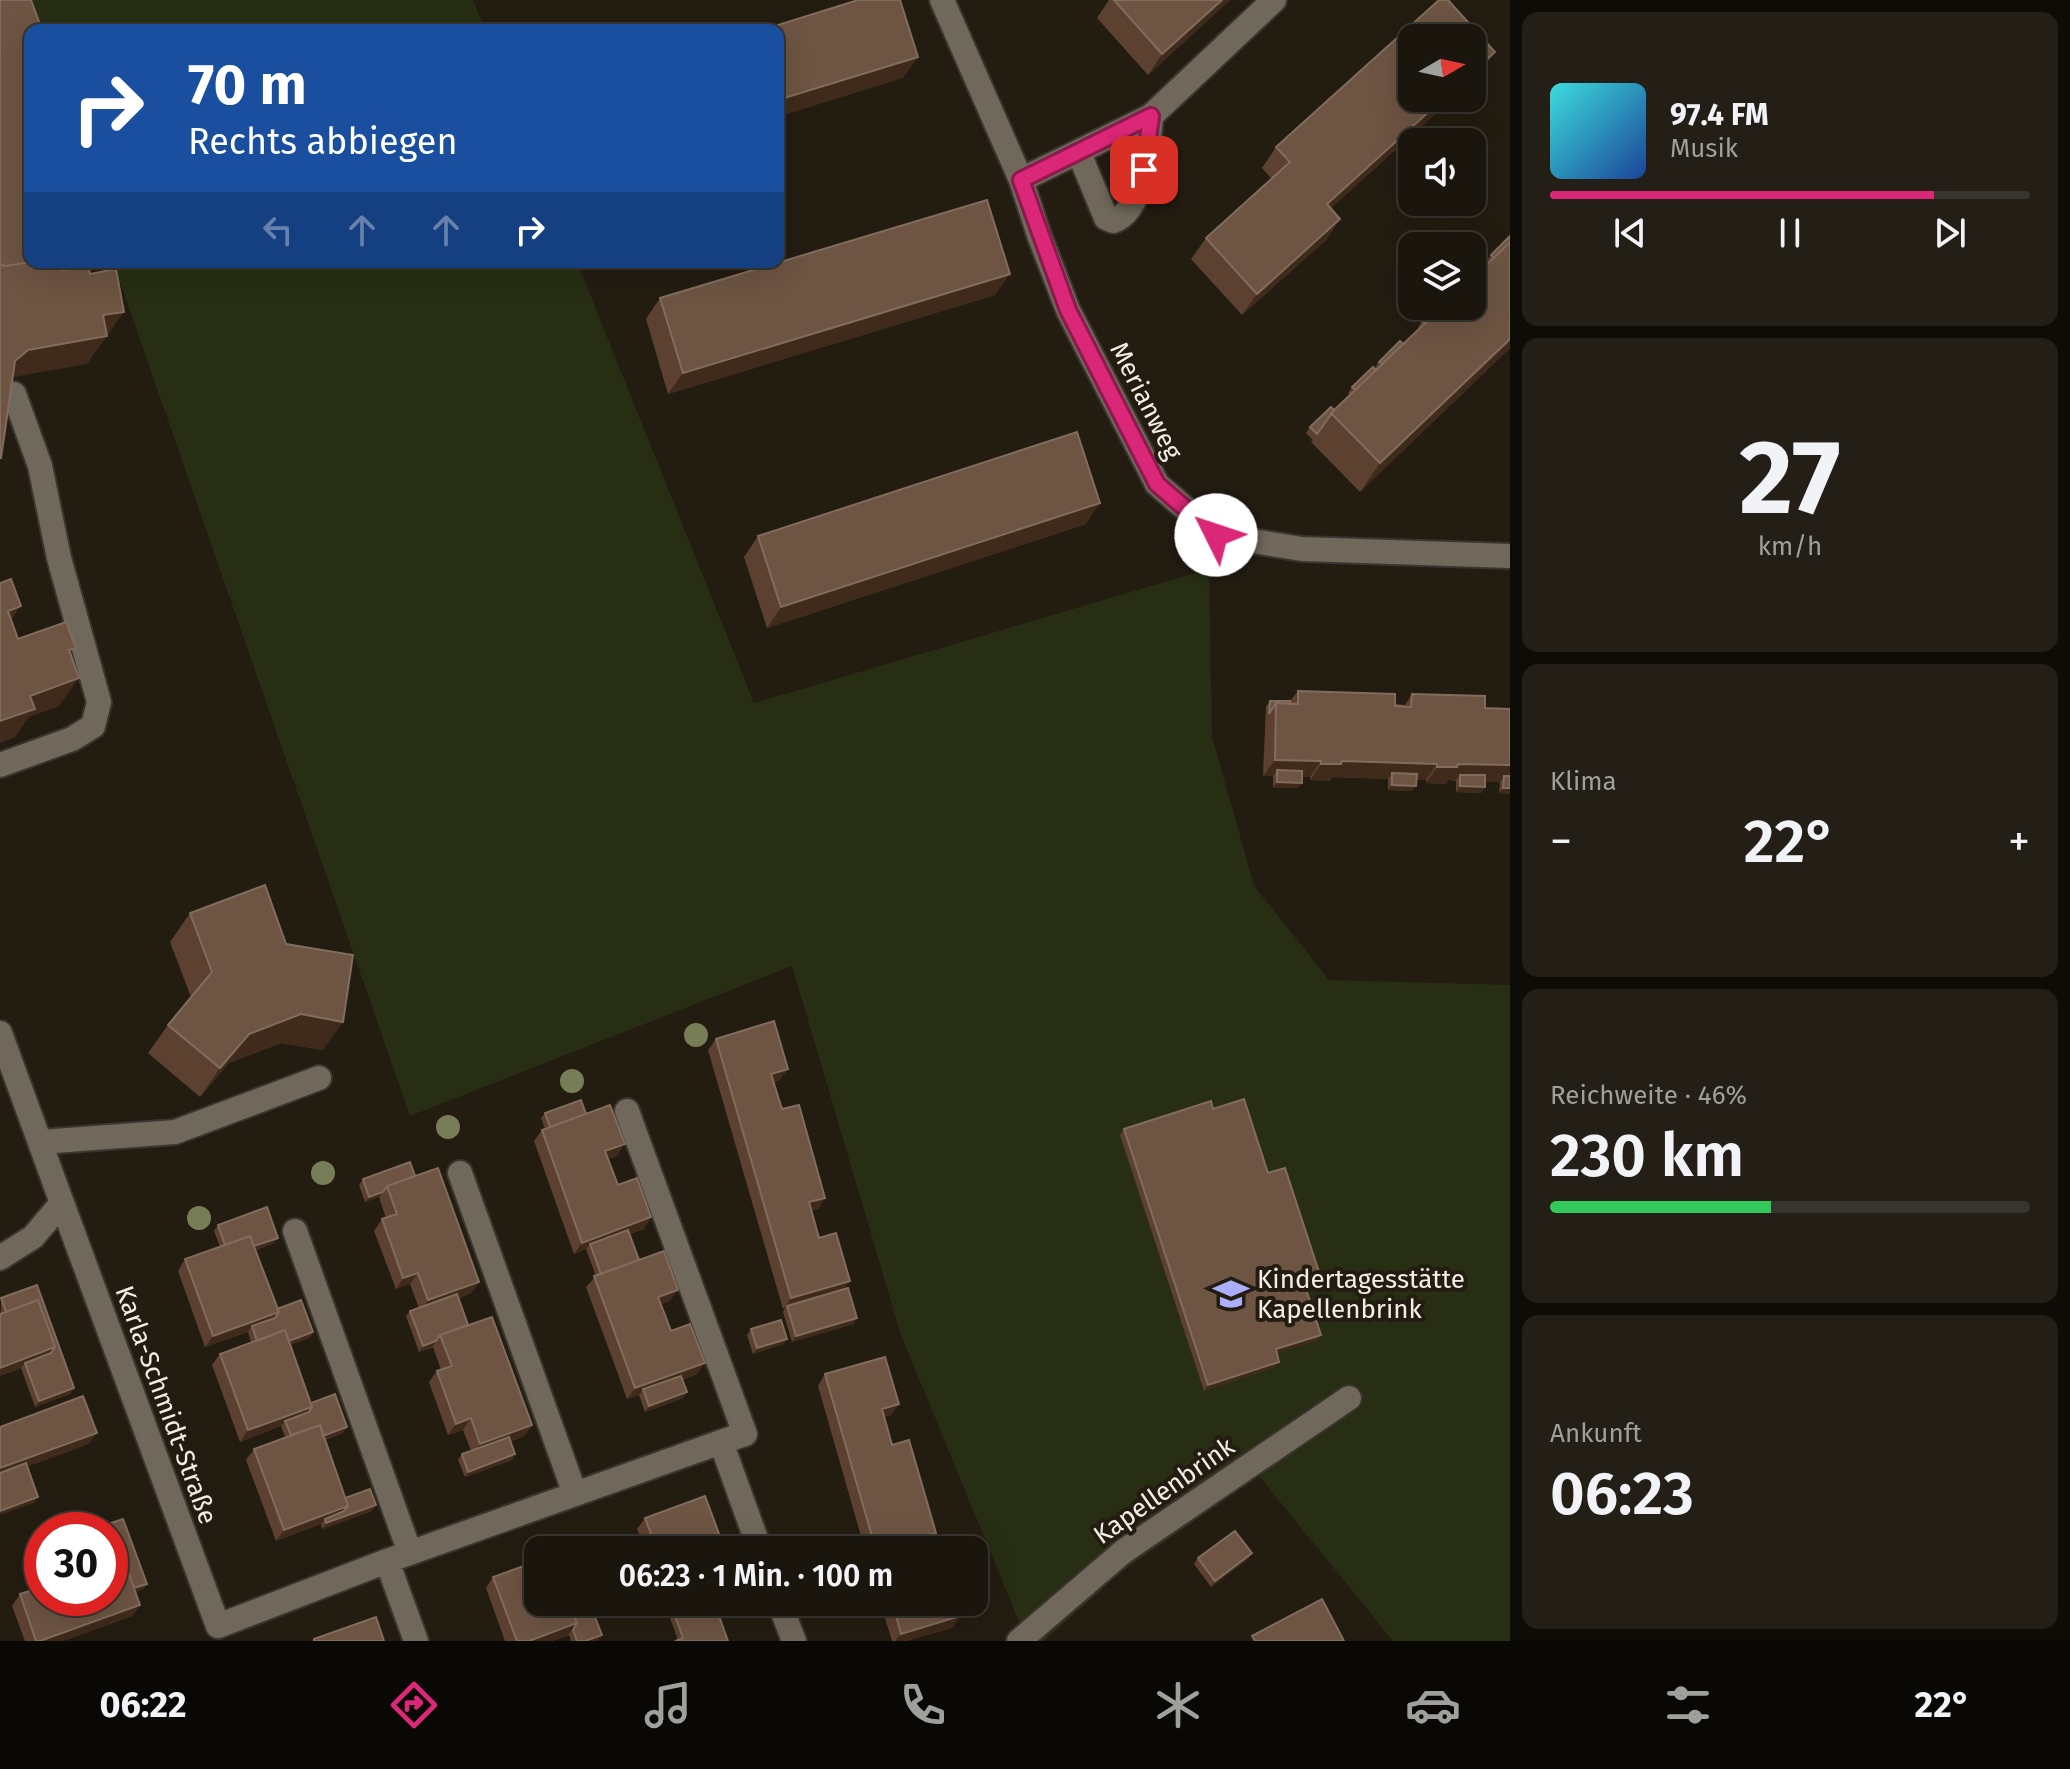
<!DOCTYPE html>
<html lang="de">
<meta charset="utf-8">
<style>
:root{--surface:#1a150d;--page:#231e16;--text:#f1f3f6;--muted:#9f9f9d;--line:#38342e;--accent:#db2777}
body{margin:0;font-family:"Fira Sans",sans-serif;background:var(--page);color:var(--text);height:100vh;display:flex;flex-direction:column;font-size:30px;white-space:nowrap}
*{box-sizing:border-box;margin:0}
p{font-size:26px;color:var(--muted)}
.icon{flex:none;width:44px;height:44px;fill:none;stroke:currentColor;stroke-width:2;stroke-linecap:round;stroke-linejoin:round}
.map{position:relative;flex:1;overflow:hidden}
.drawer{display:flex;flex-direction:column;gap:12px;padding:12px;background:#0e0c07;width:560px}
.drawer>*{flex:none}
.banner{position:absolute;left:24px;top:24px;width:760px;height:244px;border-radius:16px;box-shadow:0 8px 32px #0002,0 0 0 2px var(--line);background:#1a4fa0;color:#fff;overflow:hidden}
.needle{width:52px;rotate:81deg}
.tools{position:absolute;left:1398px;top:24px;display:grid;gap:16px}
.tools a{display:grid;place-items:center;width:88px;height:88px;border-radius:16px;background:var(--surface);box-shadow:0 8px 32px #0002,0 0 0 2px var(--line);font-size:40px}
.speed{position:absolute;left:24px;top:1512px;display:flex;gap:16px;font-size:40px;font-weight:700;text-align:center}
.speed>*{display:grid;place-content:center;width:104px;height:104px;border-radius:50%;background:var(--surface);box-shadow:0 8px 32px #0002,0 0 0 2px var(--line);line-height:1}
.speed .limit{border:12px solid #d22;background:#fff;color:#111}
.pin{position:absolute;display:grid;place-items:center;width:68px;height:68px;color:#fff;margin:-34px;border-radius:16px;box-shadow:0 4px 12px #0006}
.me{position:absolute;width:88px;margin:-44px;rotate:311deg;stroke-linejoin:round;filter:drop-shadow(0 0 6px #0008)}
.turn{display:flex;align-items:center;gap:28px;height:168px;padding:0 32px;font-size:36px}
.turn .icon{width:104px;height:104px;stroke-width:2.5}
.turn b{display:block;font-size:56px;line-height:68px}
.lanes{display:flex;align-items:center;height:76px;padding:0 32px;background:#0003;justify-content:center;gap:40px;direction:ltr}
.lanes .off{opacity:.35}
.big{font-size:60px;font-weight:600;line-height:1.1}
.drawer .tile{flex:1;display:flex;flex-direction:column;justify-content:center;gap:12px;min-width:0;padding:0 28px;border-radius:16px;background:var(--page)}
.drawer .dial{align-items:center;gap:0}
.dial b{font-size:104px;line-height:1}
.song{display:flex;align-items:center;gap:24px}
.cover{width:96px;height:96px;border-radius:12px;background:linear-gradient(135deg,hsl(180 70% 55%),hsl(220 70% 35%))}
.played{height:8px;border-radius:4px;background:linear-gradient(90deg,var(--accent) 80%,var(--line) 80%)}
.keys{display:flex;justify-content:space-around;direction:ltr}
.heat{display:flex;justify-content:space-between;align-items:center;font-size:44px;direction:ltr}
.charge{height:12px;border-radius:6px;background:linear-gradient(90deg,#34c759 46%,var(--line) 0)}
.trip{position:absolute;left:524px;top:1536px;width:464px;height:80px;border-radius:16px;background:var(--surface);box-shadow:0 8px 32px #0002,0 0 0 2px var(--line);font-weight:600;line-height:80px;text-align:center}
.dock{display:flex;height:128px;justify-content:space-around;align-items:center;background:#0a0805;color:var(--muted)}
.dock .icon{width:56px;height:56px}
.dock .on{color:var(--accent)}
.dock b{font-size:36px;color:var(--text)}
main{display:flex;flex:1;min-height:0}
.map>svg:first-child{display:block}
.green{fill:#272e14}
.lines{fill:none;stroke-linecap:round;stroke-linejoin:round}
.minor-casing{stroke:#3a352f;stroke-width:28}
.minor{stroke:#70685b;stroke-width:24}
.tree{fill:#777d57}
.wall{fill:#5d4130}
.shaded-wall{fill:#3f2a1b}
.building{fill:#6d5443;stroke:#826c5d;stroke-width:2}
.route-casing{stroke:#8e194d;stroke-width:20}
.route{stroke:#db2777;stroke-width:14}
.labels{text-anchor:middle;dominant-baseline:central;stroke-width:8;stroke-linejoin:round;paint-order:stroke}
.street-label{font-size:26px;fill:#f3eee7;stroke:#231c11}
.poi-label{font-size:26px;fill:#f3eee7;stroke:#231c11;text-anchor:start}
</style>
<main>
<div class="map">
<svg width="1510" height="1641" viewBox="0 0 1510 1641">
<rect width="100%" height="100%" fill="#231c11"/>
<!-- green -->
<path class="green" d="M22 0H473L485 30H32Z
M113 262H577L754 703 1209 569 1212 736 1254 886 1329 980 1510 985V1641H1393L1259 1476 1121 1572 1044 1641H1027L901 1335 792 966 410 1116Z"/>
<g class="lines">
<!-- minor casing -->
<g class="minor-casing">
<path id="minor" d="M942 0 1021 180 1039 235 1068 310 1157 484 1216 535 1302 549 1510 556
M1079 153 1106 218 1113 221C1144 211 1149 144 1151 116
M1021 180 1151 116 1274 0
M0 765 72 739 93 726 99 702 59 558 40 466 14 394
M0 1033 62 1203 33 1237 0 1258
M627 1111 745 1434 721 1442
M41 1142 175 1132 319 1078
M460 1173 575 1494
M62 1203 218 1626 387 1561 721 1442 760 1550
M295 1231 410 1553
M387 1561 416 1641
M779 1602 794 1641
M1019 1641 1124 1551 1349 1398"/>
</g>
<!-- minor -->
<use href="#minor" class="minor"/>
</g>
<!-- trees -->
<g class="tree">
<circle cx="696" cy="1035" r="12"/>
<circle cx="572" cy="1081" r="12"/>
<circle cx="448" cy="1127" r="12"/>
<circle cx="323" cy="1173" r="12"/>
<circle cx="199" cy="1218" r="12"/>
</g>
<!-- wall -->
<path class="wall" d="M1109 0H1230L1148 75 1097 18Z
M1439 0H1448L1495 52 1480 73 1472 81V38H1412V98H1453L1331 208 1340 219 1326 240 1242 315 1191 259 1206 238 1272 179 1262 168 1276 147Z
M1510 236V348L1360 492 1311 442 1313 440 1306 433 1310 427 1334 410 1350 395 1348 393 1352 387 1377 369 1375 367 1379 362 1403 344 1420 329 1418 327 1422 321 1472 306 1473 278 1489 262 1487 260 1491 255Z
M995 295 668 394 646 319 660 298Z
M1086 524 767 628 744 557 758 536Z
M1298 691 1405 705 1412 694 1485 707 1510 794 1499 793 1500 782 1485 781V787L1481 793 1456 792V781L1448 780 1446 784 1426 783V780H1417L1412 791 1388 790V779L1332 777 1330 781 1310 780V777H1302L1298 788H1273V776H1263L1266 706 1270 701H1290Z
M190 913 323 1050 281 1043 229 1063 200 1097 148 1053 168 1025 191 997 170 942Z
M716 1039 780 1080 774 1082 782 1109 825 1198 818 1209 812 1210 819 1238 857 1318 853 1324 792 1342 783 1312 785 1308 783 1309 708 1050Z
M545 1113 586 1114 617 1156 608 1159 618 1185 651 1217 644 1229 630 1234 639 1260 670 1301 661 1304 671 1331 697 1374 682 1380 687 1392 683 1398 645 1412 639 1395 627 1399 586 1287 596 1276 586 1249 574 1254 534 1141 542 1130 545 1129 541 1118Z
M1124 1129 1268 1173 1316 1281 1305 1284 1321 1335 1317 1340 1277 1353 1275 1367 1204 1391 1120 1135Z
M415 1176 479 1282 471 1293 459 1298 468 1325 532 1425 524 1436 511 1441 515 1454 512 1460 465 1477 458 1460 462 1454 471 1451 463 1430 448 1435 429 1382 437 1371 441 1370 433 1347 419 1352 406 1316 410 1311 419 1308 410 1284 396 1289 374 1231 382 1219 386 1218 379 1197 365 1202 359 1185 363 1179Z
M218 1225 274 1243 256 1250 277 1309 313 1332 309 1338 290 1345 311 1403 343 1433 325 1440 345 1498 372 1511 322 1529 321 1524 276 1541 246 1460 254 1449 285 1437 281 1426 240 1442 212 1365 220 1354 251 1342 248 1332 205 1347 178 1271 185 1259 220 1247 214 1231Z
M1 1298 74 1388 70 1394 35 1407 21 1368 0 1376Z
M751 1329 787 1339 783 1344 753 1354 747 1335Z
M825 1374 899 1404 891 1415 884 1417 892 1445 936 1533 928 1544 921 1546 922 1550H865L818 1386Z
M645 1518 725 1550H645L637 1529Z
M123 1519 147 1584 143 1589 135 1592 140 1605 132 1616 63 1641H25L12 1606 20 1594 42 1587V1598H110V1530H97L99 1527Z
M1252 1553 1248 1559 1211 1587 1194 1564 1198 1558Z
M493 1577 538 1602 602 1635 597 1641H571L569 1635 552 1641H505L486 1588Z
M664 1602H715L714 1603 728 1641 678 1640Z
M880 1602H956L960 1616 952 1628 906 1641H892Z"/>
<!-- shaded-wall -->
<path class="shaded-wall" d="M1222 0H1230L1148 75 1162 54Z
M1495 52 1480 73 1472 81V73Z
M918 57 903 78 778 117V100Z
M1444 98H1453L1312 225 1327 204Z
M1340 219 1326 240 1242 315 1257 294Z
M64 262H88L64 271 52 280Z
M1010 274 995 295 668 394 683 373Z
M124 312 87 364 8 378 15 361 28 350 103 315Z
M1510 339V348L1360 492 1380 463Z
M1100 503 1086 524 767 628 781 607Z
M21 606 1 634 8 611Z
M79 678 59 706 29 717 15 737 0 743V721L30 696Z
M1275 760 1321 761 1310 777 1277 776V770L1273 776H1263Z
M1342 761 1437 764 1426 780 1392 779V773L1388 779 1332 777 1330 781 1310 780 1321 764Z
M1458 764 1510 765V782L1504 776 1500 782 1460 781V775L1456 780H1448L1446 784 1426 783 1437 767Z
M1277 782 1302 783 1298 788H1273Z
M1392 785 1416 786 1412 791 1388 790Z
M1460 786 1485 787 1481 793 1456 792Z
M1503 788H1510V794L1499 793Z
M301 1014 343 1022 323 1050 281 1043 229 1063 200 1097 220 1068 249 1034Z
M788 1069 780 1080 764 1085 771 1074Z
M625 1144 617 1156 597 1163 605 1151Z
M383 1192 379 1197 365 1202 369 1197Z
M825 1198 818 1209 801 1213 809 1202Z
M651 1217 644 1229 591 1247 590 1244 586 1249 574 1254 582 1243Z
M278 1238 274 1243 245 1254 249 1248Z
M418 1273 410 1284 396 1289 403 1278Z
M1320 1275 1316 1281 1299 1286 1303 1280Z
M850 1281 842 1292 787 1306 783 1309 791 1298Z
M479 1282 471 1293 420 1312 428 1300Z
M678 1290 670 1301 650 1308 658 1297Z
M279 1312 271 1324 252 1326 248 1332 205 1347 213 1336Z
M857 1318 853 1324 792 1342 796 1336Z
M313 1332 309 1338 280 1349 284 1343Z
M1321 1335 1317 1340 1272 1355 1276 1349Z
M787 1339 783 1344 753 1354 757 1348Z
M436 1341 433 1346 419 1352 423 1346Z
M55 1347 47 1359 25 1363 21 1368 0 1376V1368Z
M1279 1362 1275 1367 1204 1391 1208 1385Z
M705 1363 697 1374 644 1393 643 1389 639 1395 627 1399 635 1388Z
M74 1388 70 1394 35 1407 39 1401Z
M687 1392 683 1398 645 1412 649 1406Z
M899 1404 891 1415 874 1420 882 1409Z
M312 1407 305 1418 285 1421 281 1426 240 1442 248 1430Z
M471 1418 463 1430 448 1435 456 1424Z
M532 1425 524 1436 472 1455 480 1444Z
M347 1427 343 1433 314 1443 318 1438Z
M97 1433 89 1444 0 1477V1468Z
M515 1454 512 1460 465 1477 468 1472Z
M38 1497 34 1503 0 1515V1511Z
M376 1505 372 1511 322 1529 326 1523Z
M348 1506 341 1517 325 1519 321 1524 276 1541 284 1530Z
M936 1533 928 1544 911 1549 919 1538Z
M1252 1553 1248 1559 1211 1587 1215 1581Z
M147 1584 143 1589 125 1595 129 1590Z
M693 1602H715L676 1617 674 1613 678 1608Z
M140 1605 132 1616 63 1641H40Z
M960 1616 952 1628 906 1641H895L901 1634Z
M577 1623 569 1634 552 1641H529Z
M602 1635 597 1641H585Z"/>
<!-- building -->
<path class="building" d="M0 0H31L42 30H30V262L6 266 1 265 0 264Z
M858 0H900L918 57 778 100V30H762Z
M1114 0H1222L1162 54Z
M1439 0H1448L1495 52 1472 73V38H1412V98H1444L1327 204 1340 219 1257 294 1206 238 1290 162 1276 147Z
M987 200 1010 274 683 373 660 298Z
M1510 236V242L1494 258 1491 255Z
M1510 242V339L1380 463 1331 413 1443 306H1472V279Z
M30 262H31L32 268 61 263 62 270 88 266 90 274 116 269 124 312 103 315 107 336 28 350 15 361 1 458H0V265L6 266Z
M31 262H54V265L32 268Z
M1437 306H1443L1425 324 1422 321Z
M1400 341 1403 344 1382 364 1379 362Z
M1373 367 1376 370 1355 390 1352 387Z
M1331 407 1334 410 1317 434 1310 427Z
M1077 432 1100 503 781 607 758 536Z
M11 579 21 606 8 611 18 639 66 622 76 648 69 650 79 678 30 696 35 709 0 721V583Z
M1298 691 1395 694V706L1411 707 1412 694 1485 696V708L1510 709V765L1458 764 1457 767H1437V764L1342 761 1341 764H1321V761L1275 760 1276 703 1298 704Z
M1270 701H1290V704L1276 703 1269 714Z
M1277 770 1302 771V783L1277 782Z
M1392 773 1417 774 1416 786 1392 785Z
M1460 775H1485V787L1460 786Z
M1504 776H1510V788H1503Z
M265 885 286 944 353 955 343 1022 301 1014 249 1034 220 1068 168 1025 212 972 190 913Z
M774 1021 788 1069 771 1074 782 1109 799 1105 825 1198 809 1202 819 1238 836 1233 850 1281 791 1298 716 1039Z
M1244 1099 1268 1173 1285 1168 1320 1275 1303 1280 1321 1335 1276 1349 1279 1362 1208 1385 1124 1129 1211 1101 1213 1109Z
M581 1100 586 1114 550 1127 545 1113Z
M610 1105 625 1144 605 1151 618 1185 637 1178 651 1217 582 1243 542 1130Z
M410 1162 415 1176 387 1186 383 1192 369 1197 363 1179Z
M438 1168 479 1282 428 1300 418 1273 403 1278 382 1219 397 1214 387 1186Z
M267 1207 278 1238 254 1246 250 1236 225 1245 218 1225Z
M628 1230 639 1260 601 1274 590 1244Z
M250 1236 279 1312 213 1336 185 1259Z
M664 1251 678 1290 658 1297 665 1315 671 1331 690 1324 705 1363 635 1388 594 1276Z
M37 1285 74 1388 39 1401 25 1363 51 1353 55 1347 38 1300 6 1312 1 1298Z
M848 1288 857 1318 796 1336 787 1306Z
M457 1294 468 1325 440 1335 436 1341 423 1346 410 1311Z
M38 1300 55 1347 0 1368V1314Z
M301 1300 313 1332 289 1341 285 1330 257 1341 252 1326 275 1318 279 1312 277 1309Z
M492 1317 532 1425 480 1444 471 1418 456 1424 437 1371 452 1366 440 1335Z
M781 1320 787 1339 757 1348 751 1329Z
M285 1330 312 1407 248 1430 220 1354Z
M885 1357 899 1404 882 1409 892 1445 909 1440 936 1533 919 1538 922 1550H876L825 1374Z
M681 1376 687 1392 649 1406 643 1389Z
M335 1394 347 1427 323 1436 320 1425 291 1435 285 1421 309 1412 312 1407 311 1403Z
M83 1396 97 1433 0 1468V1427Z
M320 1425 348 1506 284 1530 254 1449Z
M509 1437 515 1454 468 1472 462 1454Z
M26 1463 38 1497 0 1511V1473Z
M370 1489 376 1505 326 1523 325 1519 344 1511 348 1506 345 1498Z
M705 1496 725 1550H657L645 1518Z
M123 1519 147 1584 134 1588 123 1558 110 1562V1530H100L99 1527Z
M1235 1531 1252 1553 1215 1581 1198 1558Z
M123 1558 140 1605 40 1641H36L20 1594 42 1587V1598H110V1562Z
M538 1561V1602H569L577 1623 529 1641H517L493 1577Z
M1322 1599 1344 1641H1255L1252 1636Z
M569 1602H589L602 1635 585 1641H577L573 1630 577 1623Z
M676 1602H693L678 1608Z
M705 1602H714L728 1641H675L683 1638 674 1613Z
M892 1602H956L960 1616 901 1634Z
M376 1617 384 1641H314V1639Z"/>
<g class="lines">
<!-- route casing -->
<g class="route-casing">
<path id="route" d="M1144 170 1151 116 1021 180 1068 310 1157 484 1216 535"/>
</g>
<!-- route -->
<use href="#route" class="route"/>
</g>
<!-- icons -->
<defs>
<g id="school-bare" transform="scale(2.76)"><path d="M0-5L7-2L0 1L-7-2ZM-4 1L0 2.5L4 1V4Q0 6-4 4Z" fill="#abaffb" stroke="#231c11" stroke-width="2.5" paint-order="stroke"/></g>
</defs>
<g fill-rule="evenodd">
<use href="#school-bare" x="1231" y="1294"/>
</g>
<g class="labels">
<!-- street labels -->
<g class="street-label">
<text transform="translate(1146 401) rotate(63)">Merianweg</text>
<text transform="translate(166 1405) rotate(70)">Karla-Schmidt-Straße</text>
<text transform="translate(1164 1491) rotate(-35)">Kapellenbrink</text>
</g>
<!-- poi labels -->
<g class="poi-label">
<text x="1257" y="1279">Kindertagesstätte<tspan x="1257" dy="30">Kapellenbrink</tspan></text>
</g>
</g>
</svg>
<div class="tools">
<a><svg class="needle" viewBox="-14 -14 28 28"><path d="M0-13l5 13h-10z" fill="#e53935"/><path d="M0 13l5-13h-10z" fill="#9f9f9d"/></svg></a>
<a><svg class="icon" aria-label="sound" viewBox="0 0 24 24"><path d="M4 9h4l5-4v14l-5-4H4zM17 9q2 3 0 6"/></svg></a>
<a><svg class="icon" aria-label="layers" viewBox="0 0 24 24"><path d="M12 4l9 5-9 5-9-5zM3 14l9 5 9-5"/></svg></a>
</div>
<div class="speed"><div class="limit">30</div></div>
<div class="pin" style="left:1144px;top:170px;background:#d93025"><svg class="icon" aria-label="arrive" viewBox="0 0 24 24"><path d="M6 21V4h12l-3 4 3 4H6"/></svg></div>
<svg class="me" style="left:1216px;top:535px" viewBox="-20 -20 40 40"><circle r="19" fill="#fff"/><path d="M0-13L10 11 0 6-10 11z" fill="#db2777"/></svg>
<div class="trip">06:23 · 1 Min. · 100 m</div>
<div class="banner">
<div class="turn"><svg class="icon" aria-label="right" viewBox="0 0 24 24"><path d="M7 20v-9h11M14 6l5 5-5 5"/></svg><div><b>70 m</b>Rechts abbiegen</div></div>
<div class="lanes"><svg class="icon off" aria-label="left" viewBox="0 0 24 24"><path d="M17 20v-9H6M10 6l-5 5 5 5"/></svg><svg class="icon off" aria-label="ahead" viewBox="0 0 24 24"><path d="M12 20V5M6 11l6-6 6 6"/></svg><svg class="icon off" aria-label="ahead" viewBox="0 0 24 24"><path d="M12 20V5M6 11l6-6 6 6"/></svg><svg class="icon" aria-label="right" viewBox="0 0 24 24"><path d="M7 20v-9h11M14 6l5 5-5 5"/></svg></div>
</div>
</div>
<section class="drawer">
<div class="tile">
<div class="song"><i class="cover"></i><div><b>97.4 FM</b><p>Musik</p></div></div>
<div class="played"></div>
<div class="keys"><svg class="icon" aria-label="previous" viewBox="0 0 24 24"><path d="M18 5L8 12l10 7zM5 5v14"/></svg><svg class="icon" aria-label="pause" viewBox="0 0 24 24"><path d="M8 5v14M16 5v14"/></svg><svg class="icon" aria-label="next" viewBox="0 0 24 24"><path d="M6 5l10 7-10 7zM19 5v14"/></svg></div>
</div>
<div class="tile dial"><b>27</b><p>km/h</p></div>
<div class="tile"><p>Klima</p>
<div class="heat"><a>−</a><b class="big">22°</b><a>+</a></div>
</div>
<div class="tile"><p>Reichweite · 46%</p><b class="big">230 km</b><div class="charge"></div></div>
<div class="tile"><p>Ankunft</p><b class="big">06:23</b></div>
</section>
</main>
<nav class="dock">
<b>06:22</b>
<svg class="icon on" aria-label="directions" viewBox="0 0 24 24"><path d="M12 3l9 9-9 9-9-9zM9 14v-3h6M13 9l2 2-2 2"/></svg>
<svg class="icon" aria-label="music" viewBox="0 0 24 24"><path d="M9 18V5l10-2v13"/><circle cx="6" cy="18" r="3"/><circle cx="16" cy="16" r="3"/></svg>
<svg class="icon" aria-label="phone" viewBox="0 0 24 24"><path d="M5 4h4l2 5-3 2q2 4 5 5l2-3 5 2v4C11 20 4 13 5 4z"/></svg>
<svg class="icon" aria-label="climate" viewBox="0 0 24 24"><path d="M12 3v18M4 7l16 10M4 17L20 7"/></svg>
<svg class="icon" aria-label="car" viewBox="0 0 24 24"><path d="M5 17H2v-5l4-1 3-4h7l3 4 3 1v5h-3M9 17h6M6 11h13"/><circle cx="7" cy="17" r="2"/><circle cx="17" cy="17" r="2"/></svg>
<svg class="icon" aria-label="filters" viewBox="0 0 24 24"><path d="M4 7h16M4 17h16"/><circle cx="9" cy="7" r="2"/><circle cx="15" cy="17" r="2"/></svg>
<b>22°</b>
</nav>
